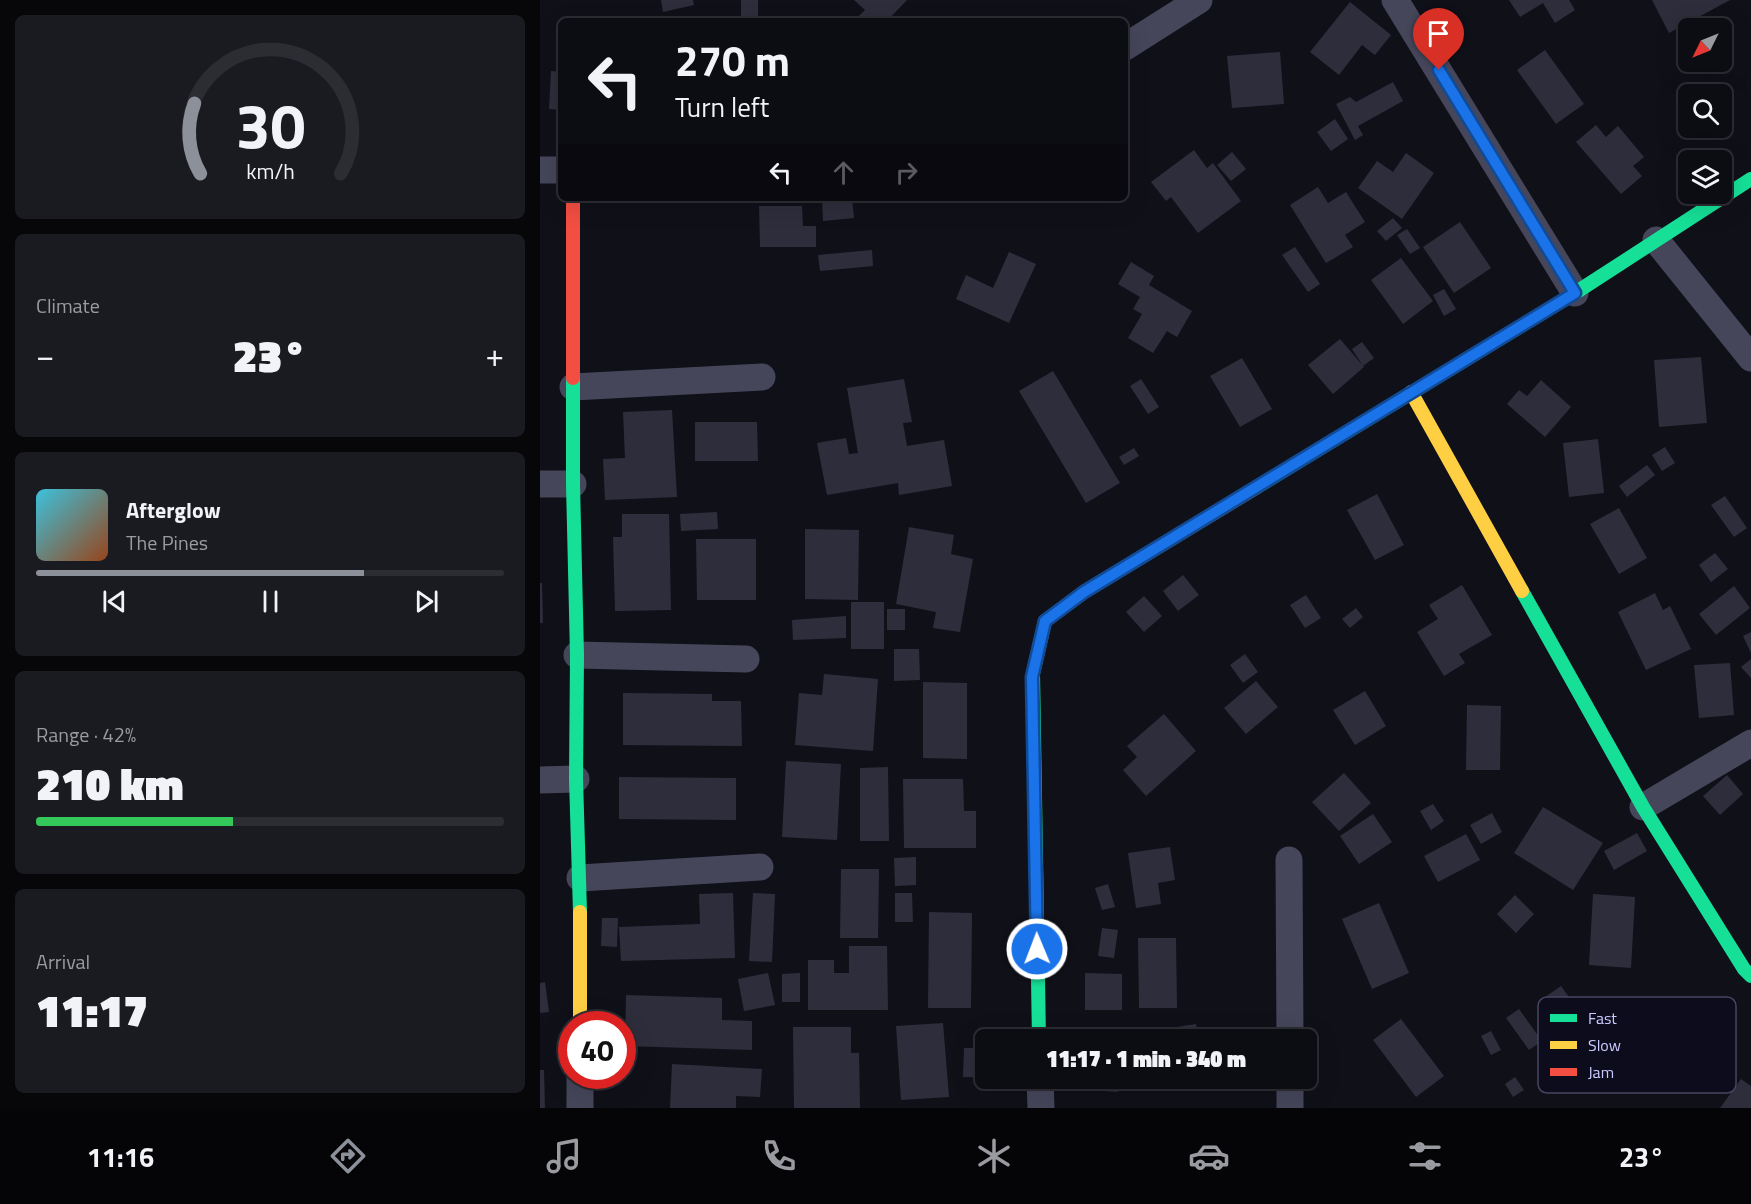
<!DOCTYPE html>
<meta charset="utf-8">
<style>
:root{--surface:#0c0c13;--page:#1a1a21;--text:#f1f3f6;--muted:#9a9ba0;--line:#2c2c33;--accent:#8c9099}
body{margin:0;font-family:"Titillium Web",sans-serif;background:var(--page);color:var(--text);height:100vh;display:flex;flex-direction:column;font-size:22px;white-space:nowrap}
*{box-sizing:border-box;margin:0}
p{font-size:20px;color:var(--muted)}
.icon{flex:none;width:33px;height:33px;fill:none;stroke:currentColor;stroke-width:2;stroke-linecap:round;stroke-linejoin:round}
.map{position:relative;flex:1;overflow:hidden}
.drawer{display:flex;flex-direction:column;gap:15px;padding:15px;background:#07070a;width:540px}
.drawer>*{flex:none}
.banner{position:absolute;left:18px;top:18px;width:570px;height:183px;border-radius:9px;box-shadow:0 6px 24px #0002,0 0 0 2px var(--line);background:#0c0c13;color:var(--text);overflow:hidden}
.needle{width:39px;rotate:227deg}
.buttons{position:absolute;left:1138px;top:18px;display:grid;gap:12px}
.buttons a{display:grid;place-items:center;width:54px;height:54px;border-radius:9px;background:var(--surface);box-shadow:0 6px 24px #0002,0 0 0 2px var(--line);font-size:30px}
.speed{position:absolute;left:18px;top:1011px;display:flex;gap:12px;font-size:30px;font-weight:700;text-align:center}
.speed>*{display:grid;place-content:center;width:78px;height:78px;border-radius:50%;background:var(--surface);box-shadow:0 6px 24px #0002,0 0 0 2px var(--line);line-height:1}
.speed .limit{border:9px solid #d22;background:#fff;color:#111}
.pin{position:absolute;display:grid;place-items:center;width:51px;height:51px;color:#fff;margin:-62px -26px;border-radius:50% 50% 50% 0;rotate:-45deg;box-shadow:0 0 6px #0007}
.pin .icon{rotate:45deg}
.me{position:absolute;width:66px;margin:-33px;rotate:359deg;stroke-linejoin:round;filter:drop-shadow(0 0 4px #0008)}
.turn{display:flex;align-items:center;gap:21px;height:126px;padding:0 18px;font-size:27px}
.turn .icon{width:78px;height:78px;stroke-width:2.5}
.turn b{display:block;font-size:42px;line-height:51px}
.lanes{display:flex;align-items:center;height:57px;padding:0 18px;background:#0003;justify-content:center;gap:30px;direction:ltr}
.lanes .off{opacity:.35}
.big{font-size:45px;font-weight:800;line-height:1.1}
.drawer .widget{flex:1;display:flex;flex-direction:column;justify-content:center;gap:9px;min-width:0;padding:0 21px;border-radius:9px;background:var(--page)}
.drawer .dial{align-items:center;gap:0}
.dial svg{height:156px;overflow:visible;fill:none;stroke:var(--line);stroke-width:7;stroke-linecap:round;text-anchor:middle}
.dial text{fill:var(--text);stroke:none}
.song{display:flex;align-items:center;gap:18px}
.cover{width:72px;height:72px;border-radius:9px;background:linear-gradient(135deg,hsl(190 70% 55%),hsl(20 70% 35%))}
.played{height:6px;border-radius:3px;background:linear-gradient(90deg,var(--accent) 70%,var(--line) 70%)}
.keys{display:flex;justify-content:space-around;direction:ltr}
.heat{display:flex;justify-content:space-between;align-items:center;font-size:33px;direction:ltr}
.charge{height:9px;border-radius:4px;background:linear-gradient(90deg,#34c759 42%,var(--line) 0)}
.trip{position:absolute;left:435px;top:1029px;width:342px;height:60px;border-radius:9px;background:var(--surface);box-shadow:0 6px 24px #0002,0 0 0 2px var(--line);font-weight:800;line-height:60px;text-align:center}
.dock{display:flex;height:96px;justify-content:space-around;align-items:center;background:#050508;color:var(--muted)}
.dock .icon{width:42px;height:42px}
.dock .current{color:var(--accent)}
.dock b{font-size:27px;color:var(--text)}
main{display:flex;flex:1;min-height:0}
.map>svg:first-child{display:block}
.building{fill:#2e2d3c}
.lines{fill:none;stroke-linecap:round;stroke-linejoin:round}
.street{stroke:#45465a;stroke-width:27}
.fast{stroke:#16e098;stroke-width:14}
.slow{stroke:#ffcf43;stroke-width:14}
.jam{stroke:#f24e42;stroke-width:14}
.route-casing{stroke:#114b97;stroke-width:15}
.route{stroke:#1a73e8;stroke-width:10}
.key{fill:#0d0c1d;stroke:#464560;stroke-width:1.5}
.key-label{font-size:16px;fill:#cbcafe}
</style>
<main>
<section class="drawer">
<div class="widget dial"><svg viewBox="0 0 100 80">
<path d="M14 69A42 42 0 1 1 86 69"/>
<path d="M14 69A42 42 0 0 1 11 33" stroke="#8c9099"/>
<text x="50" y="56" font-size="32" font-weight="700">30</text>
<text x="50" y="72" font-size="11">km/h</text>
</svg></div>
<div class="widget"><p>Climate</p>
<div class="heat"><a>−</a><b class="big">23°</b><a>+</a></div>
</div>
<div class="widget">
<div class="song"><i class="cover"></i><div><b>Afterglow</b><p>The Pines</p></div></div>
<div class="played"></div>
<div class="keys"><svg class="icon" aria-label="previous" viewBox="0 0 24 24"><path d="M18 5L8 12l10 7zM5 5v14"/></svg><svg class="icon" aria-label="pause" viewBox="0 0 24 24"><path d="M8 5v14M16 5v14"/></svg><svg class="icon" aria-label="next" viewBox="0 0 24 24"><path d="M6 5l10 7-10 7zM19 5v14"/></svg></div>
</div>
<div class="widget"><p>Range · 42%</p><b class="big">210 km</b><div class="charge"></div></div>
<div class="widget"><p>Arrival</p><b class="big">11:17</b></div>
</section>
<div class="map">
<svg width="1211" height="1108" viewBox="0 0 1211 1108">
<rect width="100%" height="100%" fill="#101019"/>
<!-- building -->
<path class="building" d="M121 0H153L154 5 123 12Z
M201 0H218V21H201Z
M314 0H367L347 21H321L317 18 325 10Z
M969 0H1029L1035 10 1015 23 1003 3 980 17Z
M1112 0H1190L1129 33Z
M810 2 851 35 835 55 822 45 799 75 770 52Z
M158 17 196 18V21H158Z
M1005 50 1044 104 1016 124 977 70Z
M740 52 744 104 692 108 687 56Z
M11 71 21 72V110L9 109Z
M853 82 863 101 818 126 823 135 815 140 796 104 810 97 816 102Z
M795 119 808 139 791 151 777 132Z
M1056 125 1066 137 1078 126 1104 157 1093 166 1102 176 1081 194 1036 142Z
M654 150 667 168 673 163 701 201 658 233 631 197 626 201 611 182Z
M692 152 706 169 691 181 677 165Z
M866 153 894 173 862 219 818 188 837 161 853 172Z
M778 187 788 203 806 192 825 222 805 235 813 247 786 263 750 205Z
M282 198H312L314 218 283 221Z
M219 206H262L263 226H276V247H220Z
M853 218 862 228 846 241 837 231Z
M920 222 951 268 914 293 883 247Z
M867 229 880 248 870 254 857 235Z
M755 247 780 284 768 292 742 255Z
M332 250 333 266 280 271 278 255Z
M469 252 496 264 469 323 416 299 426 275 453 288Z
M861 258 893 301 863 324 831 280Z
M591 262 614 276 609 285 652 311 637 337 627 331 613 353 588 338 602 314 593 309 600 297 578 284Z
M904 289 916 309 904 316 893 295Z
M800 339 824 367 793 394 768 365Z
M822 342 834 358 823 366 812 349Z
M1161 357 1167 423 1119 427 1114 360Z
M702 358 732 409 700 427 670 376Z
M513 371 580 483 546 503 479 391Z
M364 379 372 422 363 423 367 446 404 440 412 486 359 495 358 483 287 495 277 443 306 438 309 454 318 453 307 388Z
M601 379 619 407 608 414 590 386Z
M1001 380 1031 407 1005 437 967 404 979 390 987 396Z
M132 410 137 497 65 500 63 459 85 458 83 412Z
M155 422H217L218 461H155Z
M1058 439 1064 493 1029 497 1023 443Z
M1125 447 1135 463 1122 471 1112 455Z
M594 448 599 456 584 465 579 457Z
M1107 465 1115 475 1087 497 1079 486Z
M837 494 864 545 835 560 807 510Z
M1185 496 1207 528 1194 537 1171 505Z
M1079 508 1107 558 1079 574 1050 524Z
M177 512 178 529 141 531 140 514Z
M82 514H129L131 610 75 611 73 537H82Z
M369 527 414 535 411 554 433 559 420 632 393 628 396 612 356 604Z
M265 529 319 530 318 600 265 599Z
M156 539H216V600H157Z
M1175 553 1188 569 1171 582 1159 565Z
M643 575 659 595 638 611 623 591Z
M0 583H2L3 623H0Z
M922 585 952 635 919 654 925 663 904 676 877 632 898 619 889 605Z
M1194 586 1210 608 1176 635 1159 614Z
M1115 593 1123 610 1130 606 1151 649 1106 670 1078 612Z
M766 595 781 618 765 628 750 605Z
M604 596 622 616 604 632 586 612Z
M311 602H344V649H311Z
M816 608 823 617 810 628 802 619Z
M347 609H365V630H347Z
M306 616V638L253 640 252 620Z
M1211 632V653L1203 636Z
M354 649H379L380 680 354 681Z
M705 654 718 672 703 683 690 665Z
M1211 659V678L1201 667Z
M1190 663 1194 715 1159 718 1154 665Z
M284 674 338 679 333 751 255 745 259 693 282 695Z
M716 681 738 707 706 734 684 708Z
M383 682 427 683V759L383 758Z
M825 691 846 726 815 745 793 710Z
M83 693 172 694V701H201L202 746 83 745Z
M927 705 961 706 960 770H926Z
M624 714 656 751 606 796 583 770 597 757 587 746Z
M246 761 301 764 297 840 242 837Z
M348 767 349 841H320V768Z
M804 773 831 803 799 831 772 802Z
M1187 775 1203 794 1180 815 1163 796Z
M79 777 196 778V820L79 819Z
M363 779H423L424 811H436V848H364Z
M893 804 904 821 891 830 880 811Z
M1003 807 1063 843 1033 890 974 853Z
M952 813 962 832 941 844 930 825Z
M833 814 852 842 819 864 800 836Z
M1097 833 1107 851 1074 870 1064 851Z
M926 834 940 860 898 882 884 856Z
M630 847 635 880 618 883 621 904 596 908 588 853Z
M376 857V885L355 886 354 858Z
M301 869H339L338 938H300Z
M568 884 575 907 562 910 555 888Z
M193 893 195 958 81 961 79 927 160 924 159 894Z
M213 893 235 894 232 962 209 961Z
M355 893H372L373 922H355Z
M1053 894 1095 897 1091 968 1049 965Z
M975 895 994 914 976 933 957 914Z
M839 903 869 973 832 989 802 919Z
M389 912 432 913 431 1008H388Z
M62 918H78L77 947 61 946Z
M562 928 578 930 574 958 558 956Z
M598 938H636L637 1008H599Z
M309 946H347L348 1010H268V960H294V973H309Z
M228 973 235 1005 204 1011 198 979Z
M260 973V1002H242V974Z
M545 973 582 974V1010H545Z
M5 982 9 1012 0 1013V983Z
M1021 986 1039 1011 1016 1027 998 1002Z
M86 995 182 998V1020L212 1021V1050L85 1046Z
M979 1009 1002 1041 989 1050 966 1018Z
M861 1019 904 1076 876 1097 833 1040Z
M403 1023 409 1097 361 1100 356 1026Z
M656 1024 659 1040H606L605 1032Z
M253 1027H311V1053H319L320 1108H254Z
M951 1031 961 1050 951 1055 941 1036Z
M424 1048H446V1077H423Z
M132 1064 222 1069 220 1097 196 1096V1108H130Z
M0 1070H4L5 1108H0Z
M975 1077 984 1090 973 1097 965 1084Z
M552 1078H579L578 1092 552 1090Z
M1201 1079 1211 1086V1108H1180Z"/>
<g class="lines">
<!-- street -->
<path class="street" d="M855 0 1035 293
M585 47 659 0
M0 170H21
M1116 240 1211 358
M33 387 222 377
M0 484H33
M37 655 206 659
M0 780 36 779
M1103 807 1211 743
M749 860 750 1040
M40 878 220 867
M500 1078 501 1108
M750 1078V1108
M40 1108V1076"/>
<!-- fast -->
<path class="fast" d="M33 378V484L37 655 36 779 40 912
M717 487 1035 293 1211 179
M982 591 1103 807 1204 969 1211 976
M493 673 499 1040"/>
<!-- slow -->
<path class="slow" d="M871 392 982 591
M493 673 505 621 544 592 717 487
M40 912V1024"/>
<!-- jam -->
<path class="jam" d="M33 198V378"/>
</g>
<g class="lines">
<!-- route casing -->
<g class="route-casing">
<path id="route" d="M497 949 492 677 505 621 544 592 1035 293 899 70"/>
</g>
<!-- route -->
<use href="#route" class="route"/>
</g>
<!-- legend -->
<rect x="998" y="997" width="198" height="96" rx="9" class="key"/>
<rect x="1010" y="1014" width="27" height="8" fill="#16e098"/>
<rect x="1010" y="1041" width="27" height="8" fill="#ffcf43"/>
<rect x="1010" y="1068" width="27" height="8" fill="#f24e42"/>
<g class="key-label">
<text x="1048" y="1024">Fast</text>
<text x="1048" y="1051">Slow</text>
<text x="1048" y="1078">Jam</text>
</g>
</svg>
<div class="buttons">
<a><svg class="needle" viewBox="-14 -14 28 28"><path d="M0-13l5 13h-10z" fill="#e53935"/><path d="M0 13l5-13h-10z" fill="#9a9ba0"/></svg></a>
<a><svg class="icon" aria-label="search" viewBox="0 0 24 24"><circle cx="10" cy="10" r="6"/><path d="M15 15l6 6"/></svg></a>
<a><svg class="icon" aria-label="layers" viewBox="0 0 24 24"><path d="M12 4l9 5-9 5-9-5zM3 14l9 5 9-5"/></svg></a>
</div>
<div class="speed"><div class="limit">40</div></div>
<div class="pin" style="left:899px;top:70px;background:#d93025"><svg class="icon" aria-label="arrive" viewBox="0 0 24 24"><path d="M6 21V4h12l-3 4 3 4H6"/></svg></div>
<svg class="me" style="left:497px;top:949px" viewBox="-20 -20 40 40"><circle r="17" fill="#1a73e8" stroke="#fff" stroke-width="3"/><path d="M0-11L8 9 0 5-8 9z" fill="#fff"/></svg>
<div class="trip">11:17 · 1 min · 340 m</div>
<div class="banner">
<div class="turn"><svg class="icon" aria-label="left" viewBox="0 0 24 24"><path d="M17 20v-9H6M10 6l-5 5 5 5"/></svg><div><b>270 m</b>Turn left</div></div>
<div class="lanes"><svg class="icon" aria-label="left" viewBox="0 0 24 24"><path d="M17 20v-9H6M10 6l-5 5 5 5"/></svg><svg class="icon off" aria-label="ahead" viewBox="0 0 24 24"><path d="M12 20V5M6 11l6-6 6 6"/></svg><svg class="icon off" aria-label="right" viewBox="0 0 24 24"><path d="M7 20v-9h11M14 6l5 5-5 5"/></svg></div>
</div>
</div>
</main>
<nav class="dock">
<b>11:16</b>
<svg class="icon current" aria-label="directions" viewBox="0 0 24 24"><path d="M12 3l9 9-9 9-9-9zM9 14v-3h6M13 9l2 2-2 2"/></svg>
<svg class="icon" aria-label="music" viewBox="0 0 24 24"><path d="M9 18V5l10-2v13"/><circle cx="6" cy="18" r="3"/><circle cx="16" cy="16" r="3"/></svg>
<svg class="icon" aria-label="phone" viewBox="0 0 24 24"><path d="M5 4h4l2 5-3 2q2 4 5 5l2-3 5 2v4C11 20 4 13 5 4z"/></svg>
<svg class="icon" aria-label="climate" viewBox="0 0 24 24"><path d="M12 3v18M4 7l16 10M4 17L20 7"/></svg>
<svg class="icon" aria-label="car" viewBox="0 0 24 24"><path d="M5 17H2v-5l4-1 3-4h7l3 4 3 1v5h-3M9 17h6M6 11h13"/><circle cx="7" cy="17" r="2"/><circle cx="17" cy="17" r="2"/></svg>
<svg class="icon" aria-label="filters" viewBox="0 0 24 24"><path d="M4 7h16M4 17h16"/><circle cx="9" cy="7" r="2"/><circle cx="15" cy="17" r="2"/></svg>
<b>23°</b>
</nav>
